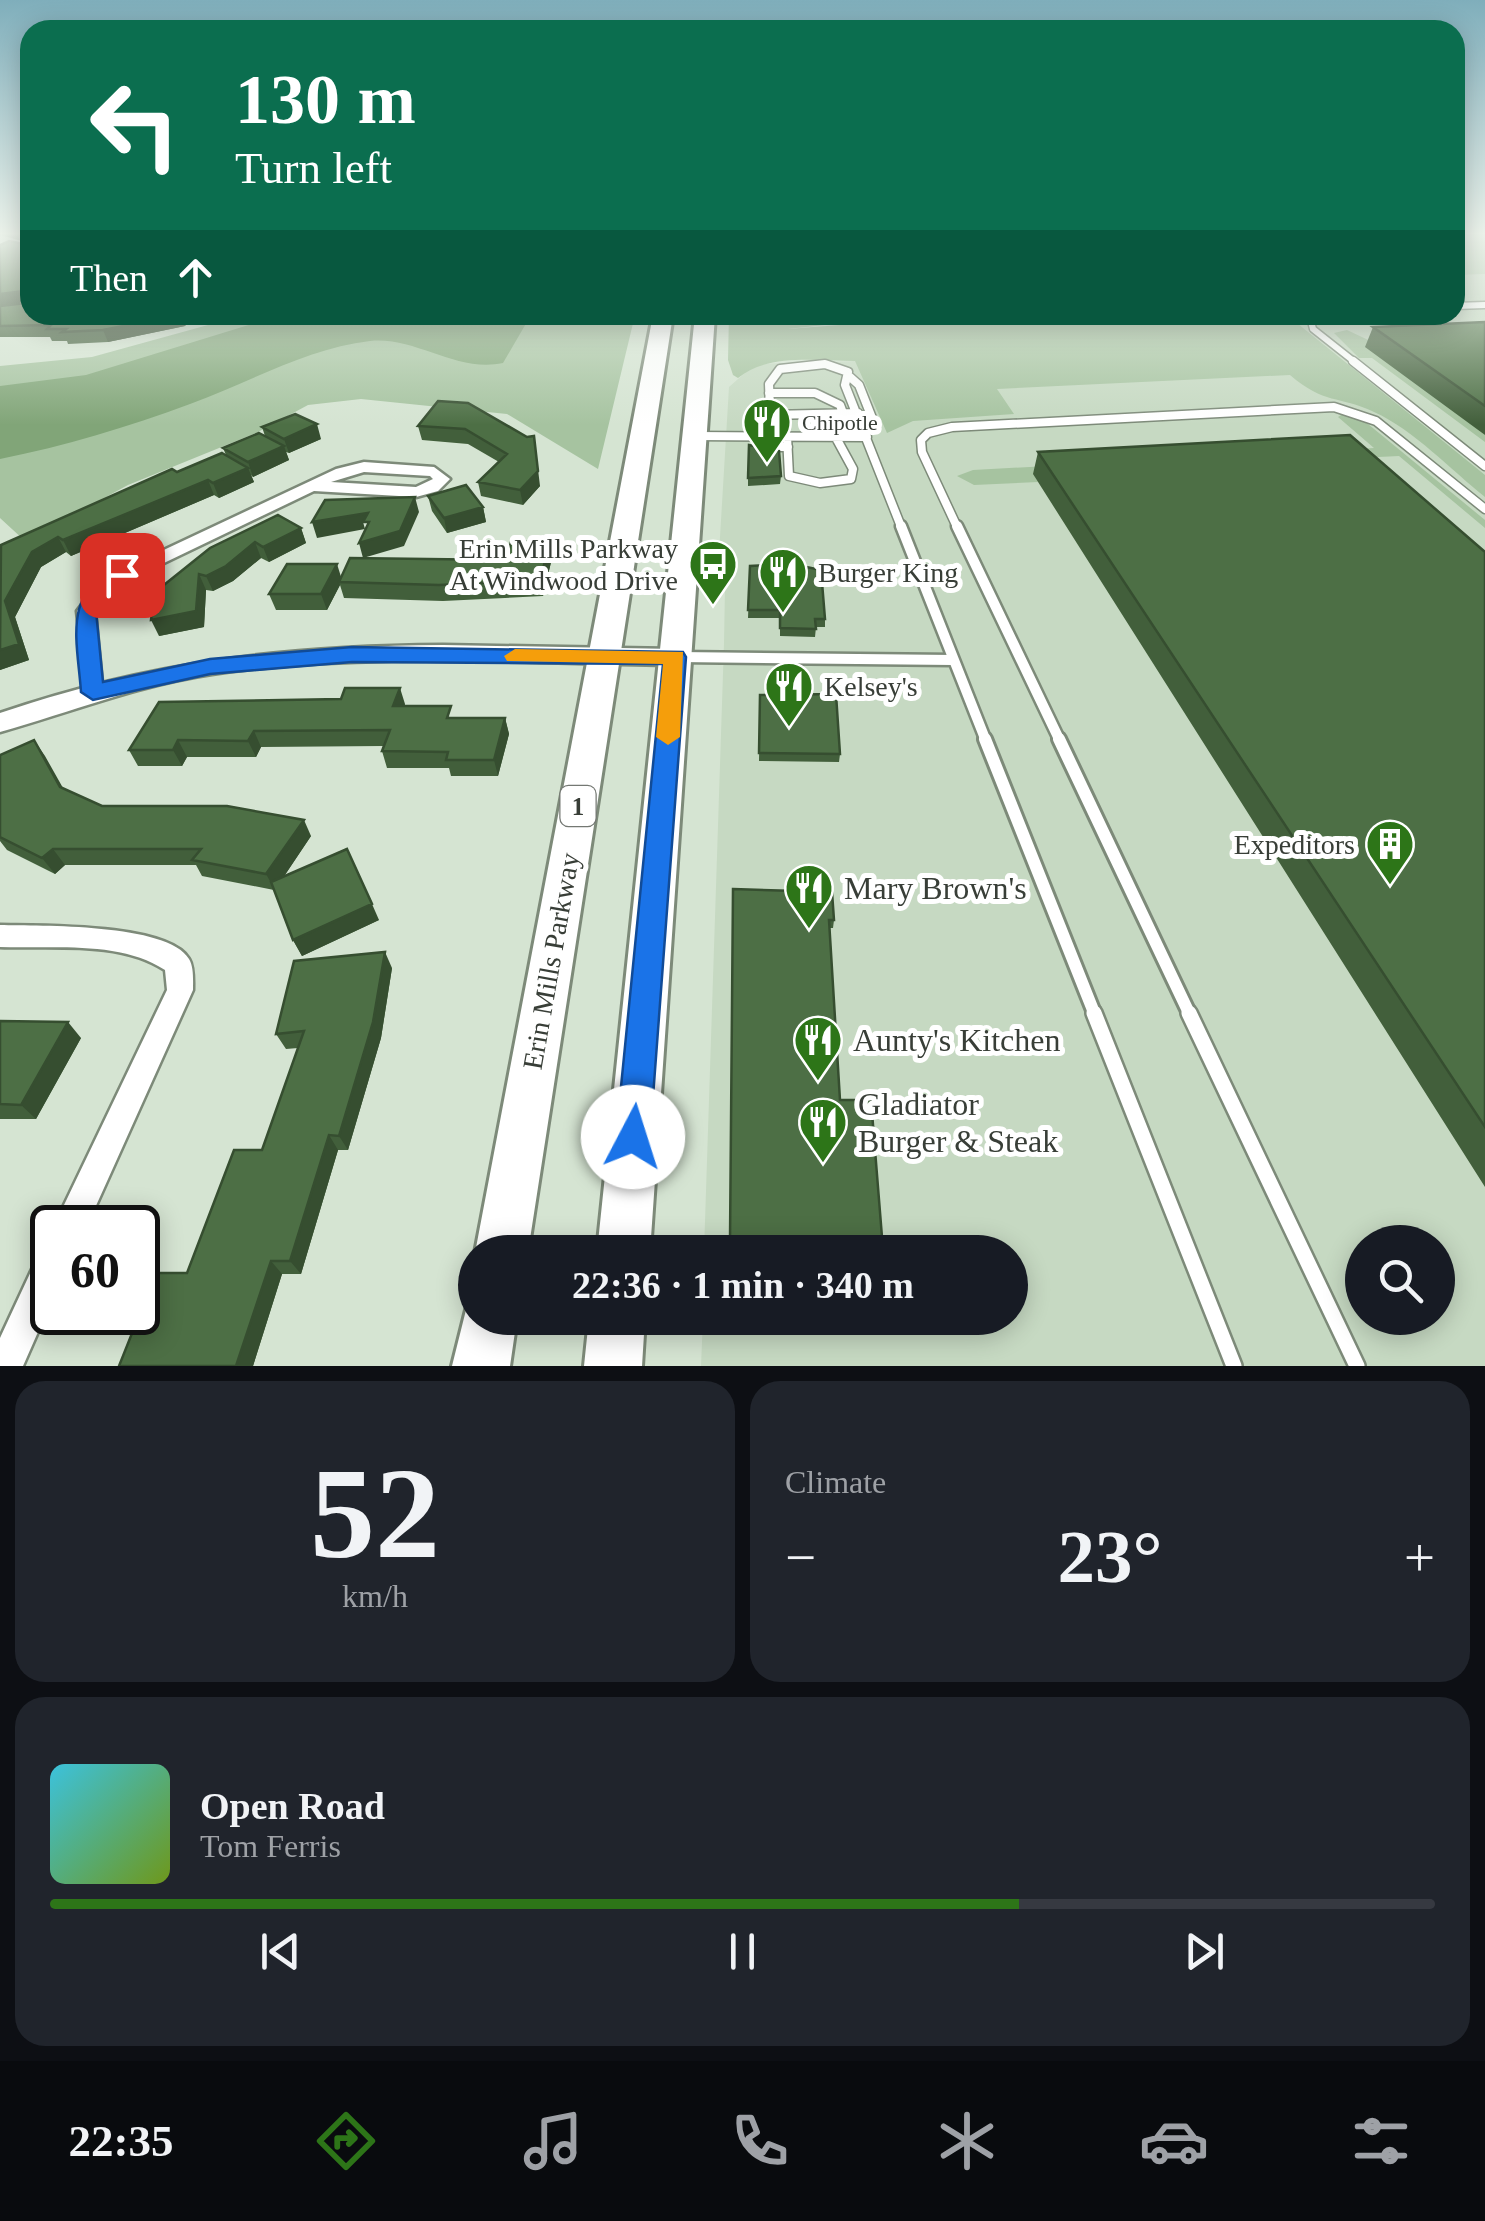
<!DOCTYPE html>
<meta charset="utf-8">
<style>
:root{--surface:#171b24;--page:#20242c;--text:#f1f3f6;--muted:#9ea1a6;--line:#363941;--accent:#2d7518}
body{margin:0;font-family:Georgia,serif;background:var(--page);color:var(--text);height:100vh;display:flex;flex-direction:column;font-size:38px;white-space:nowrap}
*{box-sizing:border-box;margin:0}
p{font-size:32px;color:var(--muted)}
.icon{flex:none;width:55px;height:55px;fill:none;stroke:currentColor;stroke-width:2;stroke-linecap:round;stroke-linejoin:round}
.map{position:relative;height:1366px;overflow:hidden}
.sheet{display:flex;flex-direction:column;gap:15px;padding:15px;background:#0d0f14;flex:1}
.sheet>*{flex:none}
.top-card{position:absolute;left:20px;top:20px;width:1445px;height:305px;border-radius:30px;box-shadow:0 5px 25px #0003;background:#0b6e4f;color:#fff;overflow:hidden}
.buttons{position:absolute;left:1345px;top:1225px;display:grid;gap:20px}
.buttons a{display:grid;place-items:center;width:110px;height:110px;border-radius:50%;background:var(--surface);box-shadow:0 5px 25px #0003;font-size:50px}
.speed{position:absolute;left:30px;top:1205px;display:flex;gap:20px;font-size:50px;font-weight:700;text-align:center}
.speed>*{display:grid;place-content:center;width:130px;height:130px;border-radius:50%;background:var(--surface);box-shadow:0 5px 25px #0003;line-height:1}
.speed .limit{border:5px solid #111;border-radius:15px;background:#fff;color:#111}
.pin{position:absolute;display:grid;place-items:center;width:85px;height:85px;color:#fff;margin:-42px;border-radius:20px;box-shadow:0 5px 15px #0006}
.me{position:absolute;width:110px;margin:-55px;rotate:5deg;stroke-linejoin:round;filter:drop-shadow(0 0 8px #0008)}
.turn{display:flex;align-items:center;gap:35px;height:210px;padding:0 50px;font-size:45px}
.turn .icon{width:130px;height:130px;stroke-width:2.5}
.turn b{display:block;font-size:70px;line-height:85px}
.then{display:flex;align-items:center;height:95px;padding:0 50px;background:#0003;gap:20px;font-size:38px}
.big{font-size:75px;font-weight:600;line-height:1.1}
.sheet .tile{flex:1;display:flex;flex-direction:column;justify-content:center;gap:15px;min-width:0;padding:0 35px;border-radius:30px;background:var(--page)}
.sheet .dial{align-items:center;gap:0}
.dial b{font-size:130px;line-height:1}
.song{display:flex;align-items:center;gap:30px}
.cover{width:120px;height:120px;border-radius:15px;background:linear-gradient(135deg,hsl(190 70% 55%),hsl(80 70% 35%))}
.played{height:10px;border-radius:5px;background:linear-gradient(90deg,var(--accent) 70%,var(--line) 70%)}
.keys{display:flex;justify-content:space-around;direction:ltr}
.heat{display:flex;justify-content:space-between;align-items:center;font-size:55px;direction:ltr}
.sheet .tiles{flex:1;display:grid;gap:15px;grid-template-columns:1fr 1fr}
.tile:last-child{grid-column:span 2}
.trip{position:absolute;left:458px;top:1235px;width:570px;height:100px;border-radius:50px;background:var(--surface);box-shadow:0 5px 25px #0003;font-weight:600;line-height:100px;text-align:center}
.tab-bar{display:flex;height:160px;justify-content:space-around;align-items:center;background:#090b0e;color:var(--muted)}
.tab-bar .icon{width:70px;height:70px}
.tab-bar .current{color:var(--accent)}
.tab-bar b{font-size:45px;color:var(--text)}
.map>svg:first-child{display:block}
.built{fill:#c6d9c2;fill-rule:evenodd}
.green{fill:#a6c3a0}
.water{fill:#81a578}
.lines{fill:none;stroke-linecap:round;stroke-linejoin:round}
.stream{stroke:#81a578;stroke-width:4}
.service-far4-casing{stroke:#7d8a79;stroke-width:9}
.service-far3-casing{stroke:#7d8a79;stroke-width:11}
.service-far2-casing{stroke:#7d8a79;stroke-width:15}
.service-far1-casing{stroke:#7d8a79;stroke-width:18}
.service-casing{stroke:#7d8a79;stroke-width:20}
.minor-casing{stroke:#7d8a79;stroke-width:5}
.tertiary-casing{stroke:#7d8a79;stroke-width:5}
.primary-casing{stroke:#7d8a79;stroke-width:6}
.service-far4{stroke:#fff;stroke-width:6}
.service-far3{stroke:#fff;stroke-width:8}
.service-far2{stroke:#fff;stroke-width:10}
.service-far1{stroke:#fff;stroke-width:12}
.service{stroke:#fff;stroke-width:15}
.minor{fill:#fff;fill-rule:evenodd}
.tertiary{fill:#fff;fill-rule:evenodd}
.primary{fill:#fff;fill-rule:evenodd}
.wall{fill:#425f3b}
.shaded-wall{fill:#364e30}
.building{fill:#4d6f45;stroke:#364e30;stroke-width:2.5}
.route{fill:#1a73e8;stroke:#114b97;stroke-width:2.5}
.slow{fill:#f59e0b}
.labels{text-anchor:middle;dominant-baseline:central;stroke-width:10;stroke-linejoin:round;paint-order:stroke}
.far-poi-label{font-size:22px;fill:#383e37;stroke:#fff;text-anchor:start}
.shield{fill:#fff;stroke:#747873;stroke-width:2.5}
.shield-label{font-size:25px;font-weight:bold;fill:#383e37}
.poi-label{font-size:28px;fill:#383e37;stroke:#fff;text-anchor:end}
.street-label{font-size:28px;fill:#383e37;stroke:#fff}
.near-poi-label{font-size:32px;fill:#383e37;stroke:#fff;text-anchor:start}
</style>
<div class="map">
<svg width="1485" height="1366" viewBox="0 0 1485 1366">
<rect width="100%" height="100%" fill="#d5e4d2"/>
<!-- built -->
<path class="built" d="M1455 234H1485V1366H701L703 1318H1010V1252H704L724 643 725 588 717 587 729 387 755 364 855 361 1092 315H1455ZM1362 1242H1438V1318H1362Z"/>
<!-- green -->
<path class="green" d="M1455 234H1485V274L1455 275Z
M210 315H635L598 469 507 414 361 399 308 405 256 433 128 485 25 541 0 518V366L92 357 208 325Z
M729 315H915L788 329 967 315H1287L1485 475V497C1451 470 1414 430 1374 412 1338 395 1325 405 1290 375L997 389 1014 414 913 421 887 433 855 361C816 361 769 353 738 378L733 375 728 360Z
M1347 330 1381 346 1485 435V442L1372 358H1359L1334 333Z
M1344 413 1368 424 1485 520V528L1399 456 1034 474 1038 482 974 485 957 476 973 470 1374 448 1338 417Z"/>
<!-- water -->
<path class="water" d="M281 315H531L503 363C456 373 415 336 370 341 308 348 248 383 190 404 128 427 65 446 0 459V386L86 375Z"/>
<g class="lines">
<!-- stream -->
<path class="stream" d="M521 321 603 322"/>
<!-- service-far4 casing -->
<g class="service-far4-casing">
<path id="service-far4" d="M1455 306 1485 305
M1319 315 1311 321 1313 329 1356 363"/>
</g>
<!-- service-far3 casing -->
<g class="service-far3-casing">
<path id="service-far3" d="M1353 361 1485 466
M850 377 859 385 874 423 866 433
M769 393H815L840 405 843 413
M770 415 858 413
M695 436 867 437
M771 436 769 384 780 369 825 364 848 372 845 385 902 529
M787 436 789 476 820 483 851 479 853 469 835 436
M761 447H788
M958 529 922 452 921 440 928 433 952 427 1334 407 1376 421 1485 509"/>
</g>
<!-- service-far2 casing -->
<g class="service-far2-casing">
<path id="service-far2" d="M901 526 986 741
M957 526 1060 741
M679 657 953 660"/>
</g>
<!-- service-far1 casing -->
<g class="service-far1-casing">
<path id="service-far1" d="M985 739 1095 1015
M1059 739 1190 1015"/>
</g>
<!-- service casing -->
<g class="service-casing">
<path id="service" d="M1094 1013 1234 1366
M1189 1013 1357 1366"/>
</g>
<!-- minor casing -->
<g class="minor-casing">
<path id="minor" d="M364 462 434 467 450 479 438 491 416 497 314 491 114 587 95 611 103 693 93 700 86 698 77 611 102 579 336 469ZM364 472 430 476 433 479 416 487 331 482Z
M0 925C39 926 168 923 189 959 194 967 193 981 193 990L86 1228H53L167 990 165 970C120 940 52 949 0 947Z
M52 1248V1300L23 1366H0V1338L40 1252Z"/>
</g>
<!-- tertiary casing -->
<g class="tertiary-casing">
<path id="tertiary" d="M443 645 675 649 687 657 675 665C521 663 365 652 212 674 138 685 71 712 0 732V713C149 662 286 646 443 645Z"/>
</g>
<!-- primary casing -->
<g class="primary-casing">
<path id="primary" d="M653 315H673L528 1252 475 1253Z
M695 315H715L650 1252H597Z
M475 1296V1318H517L510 1366H452L469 1298Z
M589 1318H645L642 1366H584Z"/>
</g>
<!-- service-far4 -->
<use href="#service-far4" class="service-far4"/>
<!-- service-far3 -->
<use href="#service-far3" class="service-far3"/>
<!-- service-far2 -->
<use href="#service-far2" class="service-far2"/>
<!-- service-far1 -->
<use href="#service-far1" class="service-far1"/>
<!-- service -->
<use href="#service" class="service"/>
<!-- minor -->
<use href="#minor" class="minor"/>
<!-- tertiary -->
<use href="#tertiary" class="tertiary"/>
<!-- primary -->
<use href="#primary" class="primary"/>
</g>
<!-- wall -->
<path class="wall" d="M0 234H30V315H193L185 326 108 342 68 344 67 341H52L50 337H0V306L25 242 1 235 0 237Z
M1485 322V435L1365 347 1373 327Z
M468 403 540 486 523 505 481 496 478 482 499 462 468 444 422 440 418 426Z
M262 427 321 439 289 453 286 452 289 460 253 477 251 475 254 482 219 498 214 495 71 556 66 552 41 567 15 617 29 660 0 670V546L177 472 226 455 223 448 265 436Z
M1038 452 1485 552V1187L1033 474Z
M781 476 780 484 748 486V478Z
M428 496 483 507 486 522 447 533 432 511Z
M301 528 306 543 269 562 261 558 233 581 213 591 206 590 204 627 159 636 210 548Z
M550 542 552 558 543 596 443 601 344 598 340 585 327 610H276L269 594 341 577 506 560Z
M750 566 825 619V627H816L815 637 780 636V618H748Z
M760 695 840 754 839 762 759 761Z
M159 702 405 704 404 706 454 718H505L509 734 498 776H451L449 768H387L382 751 383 746 261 747 256 757H187L182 766H138L129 750Z
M34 740 63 789 102 806 311 836 284 876 379 920 302 956 293 940 274 890 202 876 196 865H65L55 874 7 850 0 841V837Z
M733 889 834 920 833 928H830L840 1100 882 1237 881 1244 730 1248Z
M392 968 381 1038 348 1150H338L301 1274H282L253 1366H119L187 1273 262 1150 298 1048 286 1049 276 1034Z
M0 1021 81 1038 36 1119H0Z"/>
<!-- shaded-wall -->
<path class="shaded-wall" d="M25 291 30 302 0 306V294Z
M180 315H193L185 326 108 342 103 330Z
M317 424 321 439 289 453 284 439Z
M534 436 540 486 523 505 520 490Z
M284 446 289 460 253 477 248 462Z
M248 468 254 482 219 498 213 483Z
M208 480 214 495 71 556 63 540Z
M415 497 419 512 404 546 363 558 359 543Z
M483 507 486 522 447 533 444 518Z
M368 513 363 522 365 529 317 538 312 522Z
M301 528 306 543 269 562 263 547Z
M58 537 66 552 41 567 15 617 29 660 0 670V650L5 601 32 552Z
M255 542 261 558 233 581 213 591 206 576Z
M550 542 552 558 543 596 540 580Z
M337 564 342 580 339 582 340 585 327 610 321 594Z
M199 574 206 590 204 627 159 636 151 620Z
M400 688 405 704 399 722 393 706Z
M505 718 509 734 498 776 494 760Z
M254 731 261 747 256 757 248 741Z
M34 740 45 756 72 804 60 787Z
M178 740 187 757 182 766 173 750Z
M304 820 311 836 275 890 266 874Z
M53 849 65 865 55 874 42 858Z
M372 904 379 920 302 956 293 940Z
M385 952 392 968 381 1038 348 1150 339 1136Z
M68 1022 81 1038 36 1119 21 1105Z
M329 1135 338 1150 301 1274 290 1261Z
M271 1261 282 1274 253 1366H236Z"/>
<!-- building -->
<path class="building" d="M25 234H30V315H180L103 330 62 332 66 329H47L51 325 0 326V306L27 303 25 291 0 294V245L9 241 24 244 29 235Z
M1485 322V406L1373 327Z
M438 401 468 403 527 437 534 436 538 471 520 490 478 482 507 454 465 429 418 426Z
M295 414 317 424 284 439 262 427Z
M259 433 284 446 248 462 223 448Z
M1350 435 1485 552V1127L1038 452Z
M749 445 779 451 781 476 748 478Z
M222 453 248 468 213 483 208 480 63 540 58 537 32 552 5 601 19 644 0 650 1 545 172 469 177 472Z
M466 485 483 507 444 518 428 496Z
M415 497 400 531 359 543 369 522H363L368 513 312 522 325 500Z
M278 515 301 528 263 547 255 542 226 566 206 576 199 574 196 611 151 620 154 593 210 548Z
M511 542H550L540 580 439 585 339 582 350 558 506 560Z
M287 564H337L321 594H269Z
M792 564 821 570 825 619H815L816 629 780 628V610H748L750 566Z
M345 688H400L393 706H451L447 718H505L494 760H446L448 752 382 751 390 730 254 731 248 741 178 740 173 750H129L159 702 341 699Z
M836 694 840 754 759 753 760 695Z
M34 740 60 787 102 806H227L304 820 266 874 192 860 201 849H53L42 858 0 837V755Z
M347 849 372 904 293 940 271 882Z
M733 889 832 892 834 920H829L840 1100H871L882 1237 730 1241Z
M385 952 373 1022 339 1136 329 1135 290 1261H271L236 1366H119L156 1273H187L234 1150H262L304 1031 276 1034 294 961Z
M0 1021 68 1022 21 1105 0 1104Z"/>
<!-- sky -->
<linearGradient id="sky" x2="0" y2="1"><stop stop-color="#7faebb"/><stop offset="0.55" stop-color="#ecf3eb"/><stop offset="1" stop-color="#ecf3eb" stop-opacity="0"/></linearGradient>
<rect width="1485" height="425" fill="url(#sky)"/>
<!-- route -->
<path class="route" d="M122 569 132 575 105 596 96 611 103 682 210 659 352 647 683 652 686 657 650 1137 645 1149 633 1154 621 1149 616 1137 663 664 352 662 210 674 93 700 81 692C78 644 60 587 122 569Z"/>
<!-- slow -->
<path class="slow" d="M515 649 683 652 680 737 668 745 656 737 663 664 507 661 504 656Z"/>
<!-- icons -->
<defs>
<g id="restaurant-pin" transform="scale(2.5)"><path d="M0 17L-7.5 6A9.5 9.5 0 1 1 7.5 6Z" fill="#2d7518" stroke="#fff"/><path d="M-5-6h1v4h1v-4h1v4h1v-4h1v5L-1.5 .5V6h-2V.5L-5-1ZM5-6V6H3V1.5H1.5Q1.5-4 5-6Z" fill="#fff"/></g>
<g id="bus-pin" transform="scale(2.5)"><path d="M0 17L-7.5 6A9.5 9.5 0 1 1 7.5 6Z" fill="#2d7518" stroke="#fff"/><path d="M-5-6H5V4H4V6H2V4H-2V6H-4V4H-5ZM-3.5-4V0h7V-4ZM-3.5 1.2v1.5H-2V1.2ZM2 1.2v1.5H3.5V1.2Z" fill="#fff"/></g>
<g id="building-pin" transform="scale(2.5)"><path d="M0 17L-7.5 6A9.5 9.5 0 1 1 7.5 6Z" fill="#2d7518" stroke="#fff"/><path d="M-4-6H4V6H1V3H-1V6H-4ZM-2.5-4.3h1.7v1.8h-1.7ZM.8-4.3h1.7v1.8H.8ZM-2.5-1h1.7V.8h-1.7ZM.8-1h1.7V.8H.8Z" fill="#fff"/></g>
</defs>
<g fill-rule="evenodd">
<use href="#restaurant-pin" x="767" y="422"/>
<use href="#bus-pin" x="713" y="564"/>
<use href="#restaurant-pin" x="783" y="572"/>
<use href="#restaurant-pin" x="789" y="686"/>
<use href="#building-pin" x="1390" y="844"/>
<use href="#restaurant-pin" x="809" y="888"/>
<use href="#restaurant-pin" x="818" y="1040"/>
<use href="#restaurant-pin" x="823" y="1122"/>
</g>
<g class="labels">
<!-- far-poi labels -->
<g class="far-poi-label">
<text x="802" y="422">Chipotle</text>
</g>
<!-- shield labels -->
<rect class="shield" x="560.5" y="786" width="35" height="40" rx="8"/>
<g class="shield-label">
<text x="578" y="806">1</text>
</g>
<!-- poi labels -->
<g class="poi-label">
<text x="678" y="548">Erin Mills Parkway<tspan x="678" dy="32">At Windwood Drive</tspan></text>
<text x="818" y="572" text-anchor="start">Burger King</text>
<text x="824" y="686" text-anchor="start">Kelsey's</text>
<text x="1355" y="844">Expeditors</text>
</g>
<!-- street labels -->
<g class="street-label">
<text transform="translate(551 961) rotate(-80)">Erin Mills Parkway</text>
</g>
<!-- near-poi labels -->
<g class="near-poi-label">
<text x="844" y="888">Mary Brown's</text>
<text x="853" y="1040">Aunty's Kitchen</text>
<text x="858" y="1104">Gladiator<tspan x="858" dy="37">Burger &amp; Steak</tspan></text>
</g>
</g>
</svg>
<div class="buttons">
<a><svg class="icon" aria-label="search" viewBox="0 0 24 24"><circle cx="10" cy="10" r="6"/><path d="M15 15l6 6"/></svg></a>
</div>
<div class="speed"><div class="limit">60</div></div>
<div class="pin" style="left:122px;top:575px;background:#d93025"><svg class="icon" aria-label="arrive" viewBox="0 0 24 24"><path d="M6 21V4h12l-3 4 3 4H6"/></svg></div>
<svg class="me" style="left:633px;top:1137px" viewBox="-20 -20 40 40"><circle r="19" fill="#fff"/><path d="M0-13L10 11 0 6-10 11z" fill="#1a73e8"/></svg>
<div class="trip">22:36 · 1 min · 340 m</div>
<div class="top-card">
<div class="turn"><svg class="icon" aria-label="left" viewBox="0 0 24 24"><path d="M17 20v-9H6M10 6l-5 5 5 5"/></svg><div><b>130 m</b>Turn left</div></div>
<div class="then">Then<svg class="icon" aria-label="ahead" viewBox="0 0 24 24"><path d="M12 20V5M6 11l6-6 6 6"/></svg></div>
</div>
</div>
<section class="sheet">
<div class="tiles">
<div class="tile dial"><b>52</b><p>km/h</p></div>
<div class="tile"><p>Climate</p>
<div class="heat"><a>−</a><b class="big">23°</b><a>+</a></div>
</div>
<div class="tile">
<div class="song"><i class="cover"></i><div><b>Open Road</b><p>Tom Ferris</p></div></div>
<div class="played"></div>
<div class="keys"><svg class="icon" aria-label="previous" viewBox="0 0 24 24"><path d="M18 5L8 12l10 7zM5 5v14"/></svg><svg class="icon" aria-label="pause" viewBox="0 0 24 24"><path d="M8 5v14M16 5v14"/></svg><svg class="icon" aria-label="next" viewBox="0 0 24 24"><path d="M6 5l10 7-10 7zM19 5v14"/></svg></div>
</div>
</div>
</section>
<nav class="tab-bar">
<b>22:35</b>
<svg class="icon current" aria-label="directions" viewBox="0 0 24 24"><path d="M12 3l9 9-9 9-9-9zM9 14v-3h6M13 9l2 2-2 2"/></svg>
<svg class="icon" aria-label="music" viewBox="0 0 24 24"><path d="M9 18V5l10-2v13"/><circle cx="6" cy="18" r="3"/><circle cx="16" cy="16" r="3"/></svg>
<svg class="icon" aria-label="phone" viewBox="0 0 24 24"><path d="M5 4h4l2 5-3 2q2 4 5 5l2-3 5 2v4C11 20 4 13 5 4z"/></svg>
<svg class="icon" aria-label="climate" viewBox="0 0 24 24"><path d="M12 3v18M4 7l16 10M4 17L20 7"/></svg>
<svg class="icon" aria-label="car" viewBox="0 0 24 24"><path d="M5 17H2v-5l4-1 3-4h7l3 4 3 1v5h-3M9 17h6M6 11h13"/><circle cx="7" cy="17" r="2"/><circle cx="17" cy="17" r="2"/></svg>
<svg class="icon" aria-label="filters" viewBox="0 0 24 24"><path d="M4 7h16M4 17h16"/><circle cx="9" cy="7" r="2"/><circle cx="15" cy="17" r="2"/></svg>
</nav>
